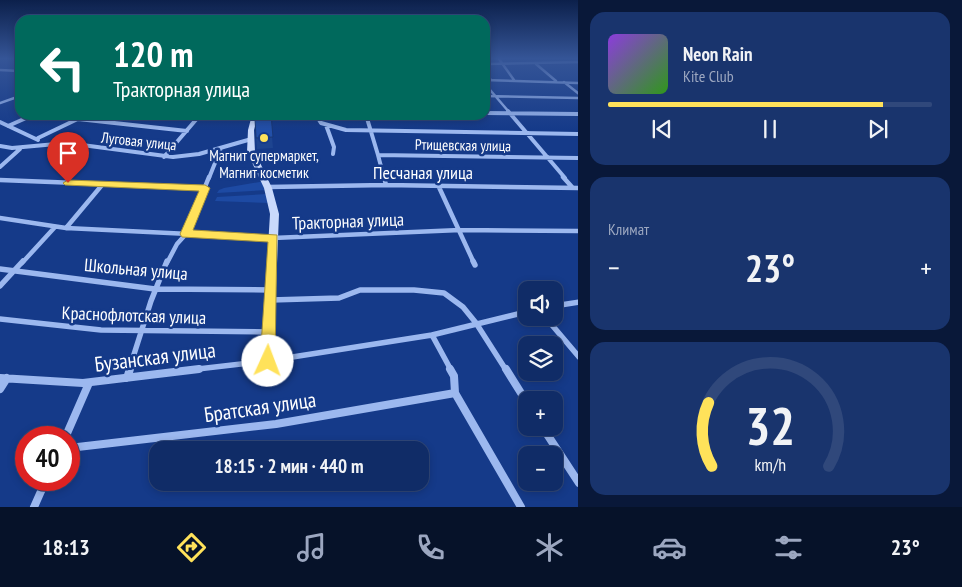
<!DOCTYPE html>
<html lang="ru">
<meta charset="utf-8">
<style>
:root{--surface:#102c67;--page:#19346d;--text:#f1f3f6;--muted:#9ca7c0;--line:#30487b;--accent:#ffe25a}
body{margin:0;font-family:"PT Sans Narrow",sans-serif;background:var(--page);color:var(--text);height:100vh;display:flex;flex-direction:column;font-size:19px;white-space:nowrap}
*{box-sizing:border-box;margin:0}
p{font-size:16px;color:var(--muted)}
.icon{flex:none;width:28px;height:28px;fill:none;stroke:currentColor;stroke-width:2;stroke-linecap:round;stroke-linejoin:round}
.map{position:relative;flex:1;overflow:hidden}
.side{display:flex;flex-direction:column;gap:12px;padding:12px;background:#091839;width:384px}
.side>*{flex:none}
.top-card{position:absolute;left:15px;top:15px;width:475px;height:105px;border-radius:15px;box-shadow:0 2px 8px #0003,0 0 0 1px var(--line);background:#00695c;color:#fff;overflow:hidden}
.fabs{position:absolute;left:518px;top:281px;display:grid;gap:10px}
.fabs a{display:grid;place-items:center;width:45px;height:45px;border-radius:10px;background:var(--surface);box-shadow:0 2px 8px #0003,0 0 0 1px var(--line);font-size:25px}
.speed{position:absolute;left:15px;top:426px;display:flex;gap:10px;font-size:25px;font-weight:700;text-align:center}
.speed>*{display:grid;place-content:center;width:65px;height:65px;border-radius:50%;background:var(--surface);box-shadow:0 2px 8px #0003,0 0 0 1px var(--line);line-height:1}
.speed .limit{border:8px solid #d22;background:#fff;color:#111}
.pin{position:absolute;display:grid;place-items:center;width:42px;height:42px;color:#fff;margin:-51px -21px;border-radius:50% 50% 50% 0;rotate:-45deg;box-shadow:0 0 5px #0007}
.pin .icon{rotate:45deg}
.me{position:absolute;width:55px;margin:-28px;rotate:2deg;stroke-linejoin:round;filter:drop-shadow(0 0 4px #0008)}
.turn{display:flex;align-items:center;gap:18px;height:105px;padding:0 15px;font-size:22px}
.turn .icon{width:65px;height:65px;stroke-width:2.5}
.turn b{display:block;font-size:35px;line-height:42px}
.big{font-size:38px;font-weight:600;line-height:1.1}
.side .widget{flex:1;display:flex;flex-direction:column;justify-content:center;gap:8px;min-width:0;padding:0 18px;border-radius:15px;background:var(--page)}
.side .dial{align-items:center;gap:0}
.dial svg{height:130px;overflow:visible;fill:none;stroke:var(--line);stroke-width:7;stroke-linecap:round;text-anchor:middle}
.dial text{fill:var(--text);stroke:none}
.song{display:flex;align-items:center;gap:15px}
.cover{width:60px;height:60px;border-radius:8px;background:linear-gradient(135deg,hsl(270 70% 55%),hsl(110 70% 35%))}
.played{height:5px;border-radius:2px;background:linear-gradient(90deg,var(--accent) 85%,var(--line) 85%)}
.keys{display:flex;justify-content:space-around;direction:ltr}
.heat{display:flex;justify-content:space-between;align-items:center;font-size:28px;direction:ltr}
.trip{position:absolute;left:149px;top:441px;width:280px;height:50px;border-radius:15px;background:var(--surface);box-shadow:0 2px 8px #0003,0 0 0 1px var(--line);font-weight:600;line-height:50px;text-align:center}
.tabs{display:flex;height:80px;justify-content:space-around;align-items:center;background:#061229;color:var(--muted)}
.tabs .icon{width:35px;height:35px}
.tabs .on{color:var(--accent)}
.tabs b{font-size:22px;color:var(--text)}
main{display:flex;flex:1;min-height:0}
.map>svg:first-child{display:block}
.green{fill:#1d4aa3}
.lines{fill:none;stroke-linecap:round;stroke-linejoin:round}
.street-far4{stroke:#9cb8ef;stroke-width:2.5}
.street-far3{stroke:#9cb8ef;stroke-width:4}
.street-far2{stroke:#9cb8ef;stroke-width:4.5}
.street-far1{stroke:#9cb8ef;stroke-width:5.5}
.street{stroke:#9cb8ef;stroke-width:8}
.secondary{fill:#c9d9fb;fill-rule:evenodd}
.wall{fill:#1d4490}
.shaded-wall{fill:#183776}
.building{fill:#224fa8;stroke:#183776}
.route{fill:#ffe25a;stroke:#a6933a}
.poi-dot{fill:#ffe25a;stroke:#153a89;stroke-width:2}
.labels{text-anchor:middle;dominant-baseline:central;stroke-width:5;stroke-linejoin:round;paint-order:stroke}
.far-street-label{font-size:15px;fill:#fff;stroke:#153a89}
.far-poi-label{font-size:15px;fill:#fff;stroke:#153a89}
.street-label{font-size:18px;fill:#fff;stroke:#153a89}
.near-street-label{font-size:21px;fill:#fff;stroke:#153a89}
</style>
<main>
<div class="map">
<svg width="579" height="507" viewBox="0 0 579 507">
<rect width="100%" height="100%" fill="#153a89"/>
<!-- green -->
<path class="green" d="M265 181 267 190 217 193 219 190 224 188Z
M267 194 271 203 215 201 217 197Z"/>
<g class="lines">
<!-- street-far4 -->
<path class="street-far4" d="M499 59 514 80
M485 64 579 62
M536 64 556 81
M0 70 20 71
M485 73 491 80
M485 80 579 83
M564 82 579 94
M485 84 509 112
M485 96 579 98
M0 103 20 96"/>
<!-- street-far3 -->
<path class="street-far3" d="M508 111 565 178
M485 113 579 114
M316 115 321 123 346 130 579 134
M366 115 378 155
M78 119 187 131
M0 122 38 140
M326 125 334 147 333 154
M8 126 33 115
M38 138 86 115
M0 146 12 148 67 143 173 157 199 154 248 140
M164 157 200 115
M0 167 20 149
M209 178 221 148
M384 178 378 155 579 158"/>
<!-- street-far2 -->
<path class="street-far2" d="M384 177 386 185
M563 177 572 187
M0 180 205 188
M438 185 474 263
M268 187 386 185 579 188
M0 218 66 228 273 238 460 230 579 231
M66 228 102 185
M22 263 55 227
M167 263 177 244 186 234 209 177"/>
<!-- street-far1 -->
<path class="street-far1" d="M473 261 475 265
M0 269 155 289 271 290
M0 286 23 261
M271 300 339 298 360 290H414L444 293 463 307 476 323 506 370
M554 306 579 302
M546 318 579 357
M0 319 101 330 269 332
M432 335 451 370
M129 370 151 301 167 261
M189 370 267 361 432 335 526 312"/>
<!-- street -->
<path class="street" d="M450 369 454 376 455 393 521 507
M506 369 526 401
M0 378 83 383 199 369
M127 378 130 369
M0 389 7 378
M543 428 579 483
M65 438 89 383
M69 448 276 424 455 393
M34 507 46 480"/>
<!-- secondary -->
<path class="secondary" d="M252 115H258L254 130 255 152 272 188 279 214 273 361 272 365 267 367 262 365 261 361 270 214 264 188 247 152 248 130Z"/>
</g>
<!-- wall -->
<path class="wall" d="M274 115 271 125 273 148 257 149 256 138 259 116Z"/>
<!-- shaded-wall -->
<path class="shaded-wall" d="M271 115H274L271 127Z"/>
<!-- building -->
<path class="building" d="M259 115H271L273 137 256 138 255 119 256 116H259Z"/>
<!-- sky -->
<linearGradient id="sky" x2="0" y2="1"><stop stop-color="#0c204b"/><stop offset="0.45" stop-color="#355597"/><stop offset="1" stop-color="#355597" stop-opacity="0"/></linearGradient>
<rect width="579" height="130" fill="url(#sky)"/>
<!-- route -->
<path class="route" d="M68 180 205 185 210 188 193 230 277 235 275 361 273 366 268 368 262 366 260 361 268 242 182 237 180 234 199 191 65 185 63 183Z"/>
<!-- markers -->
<circle class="poi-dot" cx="264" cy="138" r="5"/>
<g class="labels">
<!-- far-street labels -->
<g class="far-street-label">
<text transform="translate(139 141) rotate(6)">Луговая улица</text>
<text transform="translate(463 145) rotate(1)">Ртищевская улица</text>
</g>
<!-- far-poi labels -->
<g class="far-poi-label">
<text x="264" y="155">Магнит супермаркет,<tspan x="264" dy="17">Магнит косметик</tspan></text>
</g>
<!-- street labels -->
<g class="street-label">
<text x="423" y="172">Песчаная улица</text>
<text transform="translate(348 221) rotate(-2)">Тракторная улица</text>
<text transform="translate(136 269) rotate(5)">Школьная улица</text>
<text transform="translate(134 315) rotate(2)">Краснофлотская улица</text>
</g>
<!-- near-street labels -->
<g class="near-street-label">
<text transform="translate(155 357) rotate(-7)">Бузанская улица</text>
<text transform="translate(260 407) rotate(-8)">Братская улица</text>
</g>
</g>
</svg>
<div class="fabs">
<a><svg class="icon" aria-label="sound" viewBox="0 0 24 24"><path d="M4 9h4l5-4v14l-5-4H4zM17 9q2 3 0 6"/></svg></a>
<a><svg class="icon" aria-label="layers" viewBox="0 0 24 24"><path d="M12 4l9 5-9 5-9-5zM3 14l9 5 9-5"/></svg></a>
<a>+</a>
<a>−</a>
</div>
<div class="speed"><div class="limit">40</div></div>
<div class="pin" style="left:68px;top:183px;background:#d93025"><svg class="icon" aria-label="arrive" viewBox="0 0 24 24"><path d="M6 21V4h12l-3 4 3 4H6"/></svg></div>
<svg class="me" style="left:268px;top:361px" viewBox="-20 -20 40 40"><circle r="19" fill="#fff"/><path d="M0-13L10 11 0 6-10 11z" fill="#ffe25a"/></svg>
<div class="trip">18:15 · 2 мин · 440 m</div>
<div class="top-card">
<div class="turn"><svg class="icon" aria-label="left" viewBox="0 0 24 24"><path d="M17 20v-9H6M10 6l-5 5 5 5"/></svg><div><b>120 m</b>Тракторная улица</div></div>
</div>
</div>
<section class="side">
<div class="widget">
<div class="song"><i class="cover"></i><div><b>Neon Rain</b><p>Kite Club</p></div></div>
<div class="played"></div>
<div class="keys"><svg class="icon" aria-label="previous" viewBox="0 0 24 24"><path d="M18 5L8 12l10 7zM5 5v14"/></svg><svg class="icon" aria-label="pause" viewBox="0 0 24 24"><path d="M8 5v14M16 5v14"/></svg><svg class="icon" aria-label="next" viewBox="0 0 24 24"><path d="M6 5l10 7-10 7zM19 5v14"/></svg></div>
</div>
<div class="widget"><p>Климат</p>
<div class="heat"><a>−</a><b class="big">23°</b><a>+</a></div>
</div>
<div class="widget dial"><svg viewBox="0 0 100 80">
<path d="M14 69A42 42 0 1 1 86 69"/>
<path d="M14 69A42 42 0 0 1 12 30" stroke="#ffe25a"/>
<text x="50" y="56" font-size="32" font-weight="700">32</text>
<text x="50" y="72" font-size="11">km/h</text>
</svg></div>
</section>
</main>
<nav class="tabs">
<b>18:13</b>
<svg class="icon on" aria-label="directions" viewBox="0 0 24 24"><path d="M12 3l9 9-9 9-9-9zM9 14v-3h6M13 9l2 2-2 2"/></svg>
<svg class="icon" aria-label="music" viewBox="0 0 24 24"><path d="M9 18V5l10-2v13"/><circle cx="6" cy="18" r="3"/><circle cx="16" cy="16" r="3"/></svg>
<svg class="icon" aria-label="phone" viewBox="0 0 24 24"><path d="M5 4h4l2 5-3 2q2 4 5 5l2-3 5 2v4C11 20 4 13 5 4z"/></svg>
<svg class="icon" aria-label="climate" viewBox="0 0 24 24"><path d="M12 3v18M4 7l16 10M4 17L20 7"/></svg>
<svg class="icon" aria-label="car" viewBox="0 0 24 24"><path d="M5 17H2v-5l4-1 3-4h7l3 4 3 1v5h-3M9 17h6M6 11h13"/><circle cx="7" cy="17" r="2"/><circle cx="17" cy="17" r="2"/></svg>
<svg class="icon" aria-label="filters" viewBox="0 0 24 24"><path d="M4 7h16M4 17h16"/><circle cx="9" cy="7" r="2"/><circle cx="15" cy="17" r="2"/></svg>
<b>23°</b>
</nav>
